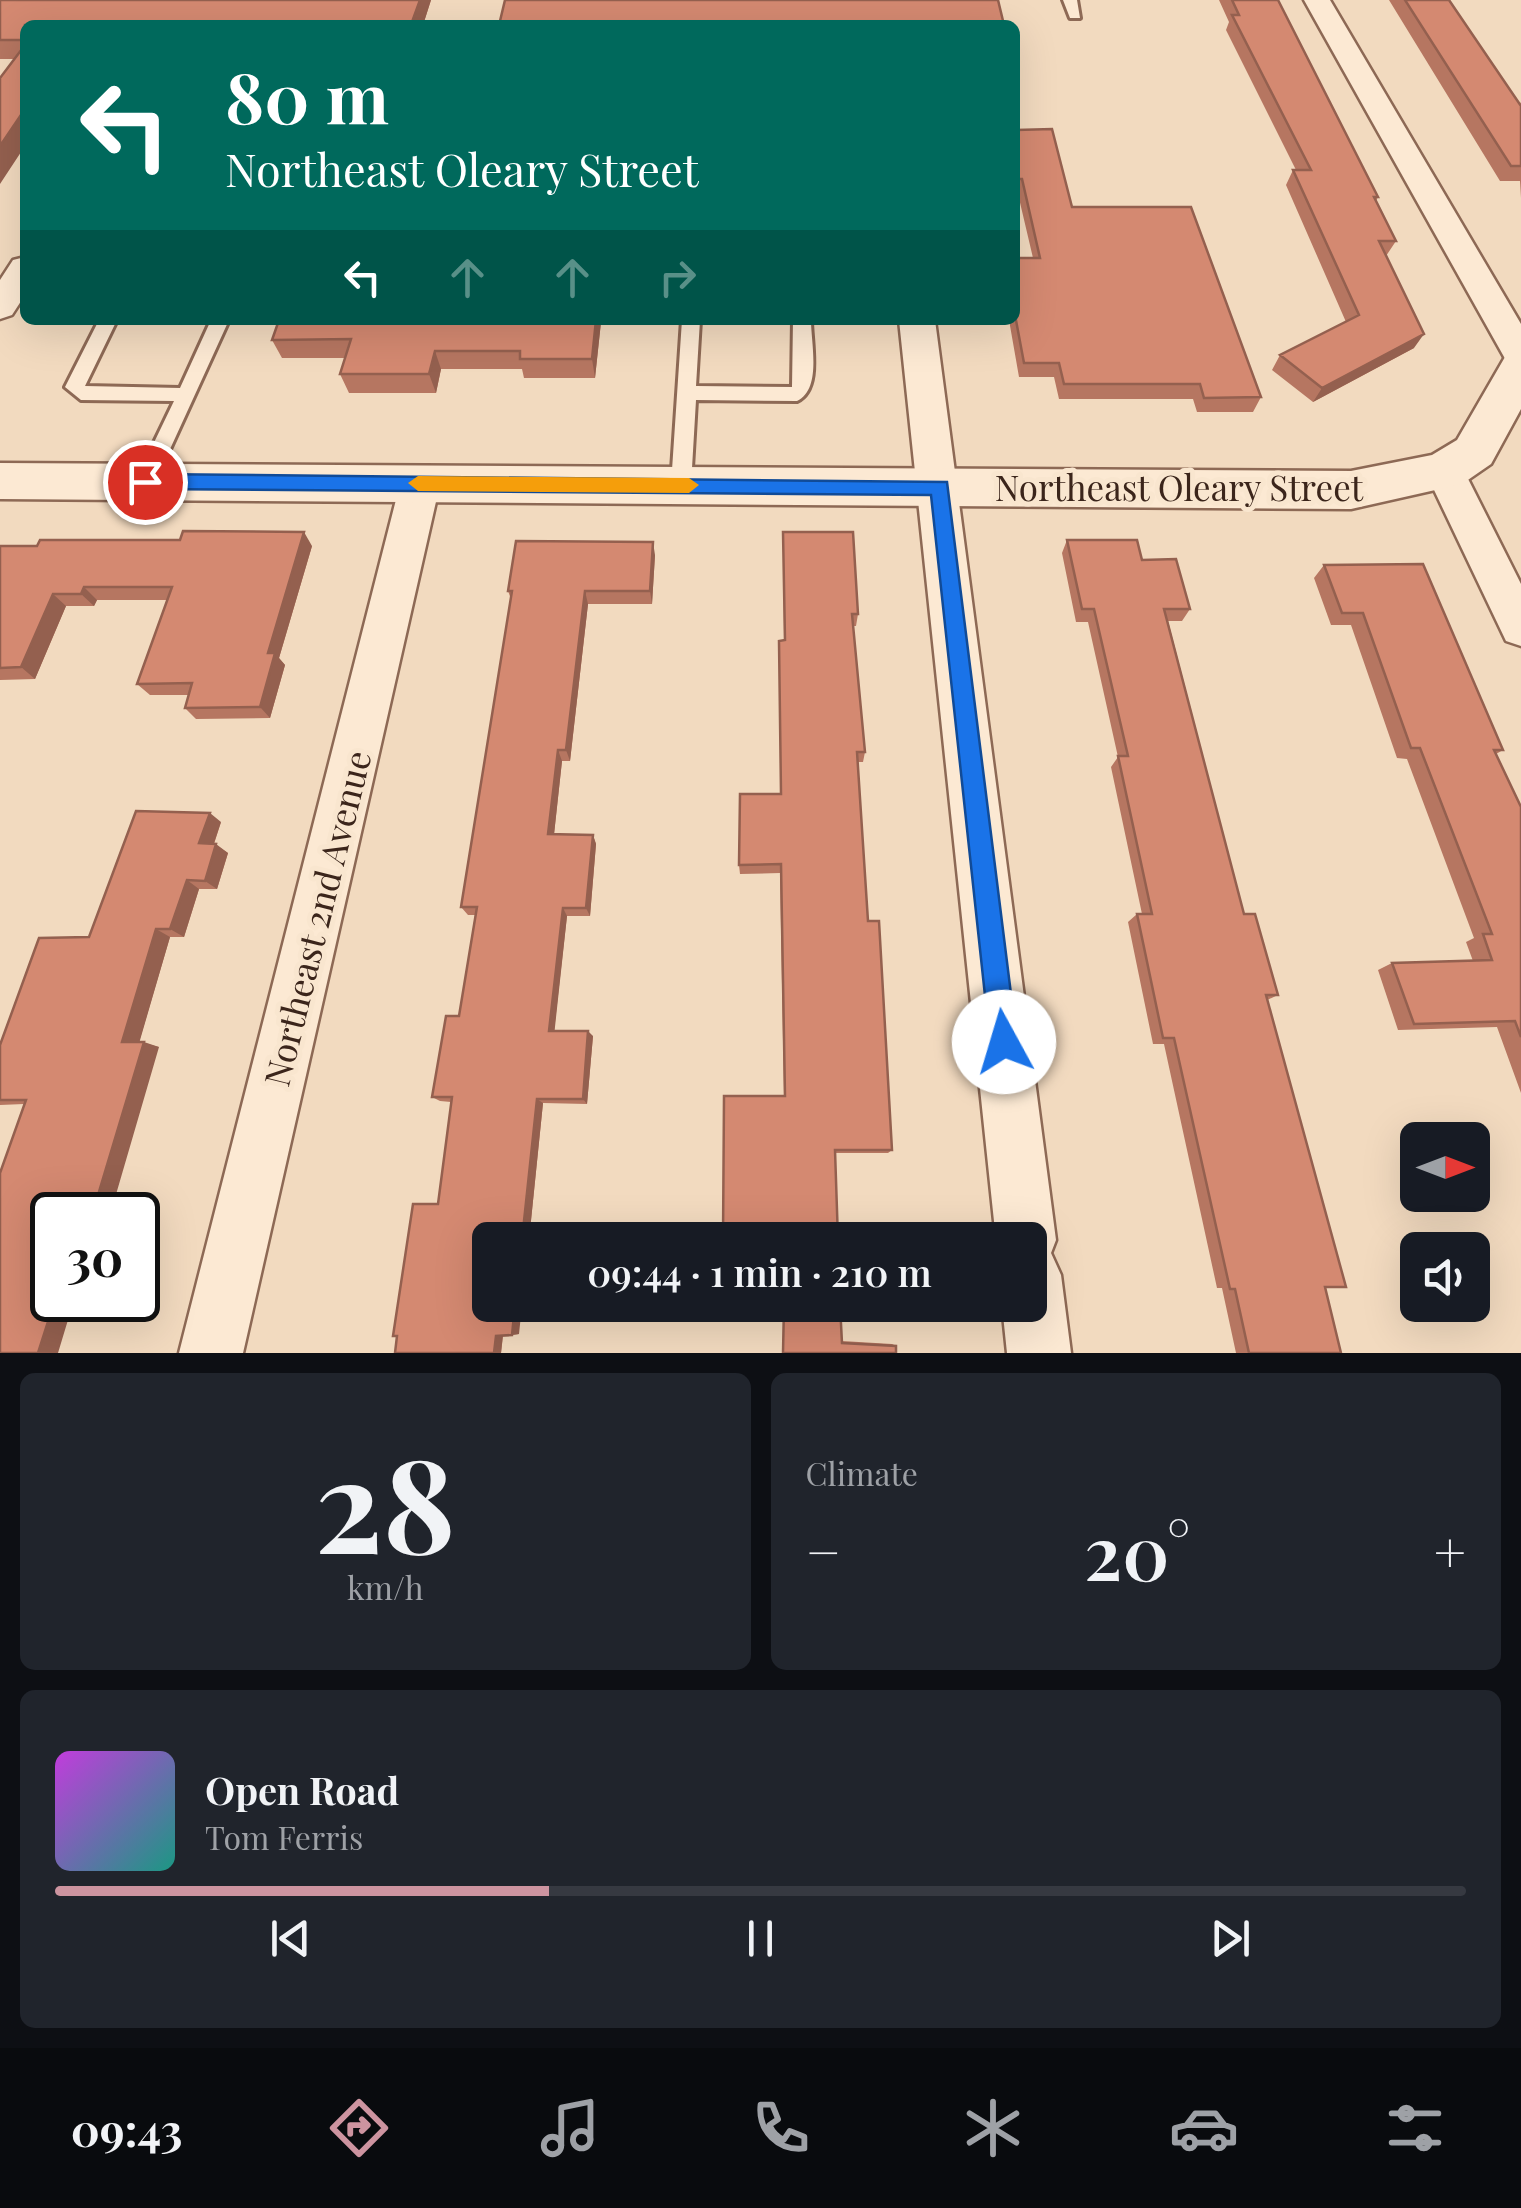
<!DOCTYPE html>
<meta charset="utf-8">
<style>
:root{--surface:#171b24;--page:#20242c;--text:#f1f3f6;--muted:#9ea1a6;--line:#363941;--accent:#cd94a0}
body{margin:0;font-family:"Playfair Display",serif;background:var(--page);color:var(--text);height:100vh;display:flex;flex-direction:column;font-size:38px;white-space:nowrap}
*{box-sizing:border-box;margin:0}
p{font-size:32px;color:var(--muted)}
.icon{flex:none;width:55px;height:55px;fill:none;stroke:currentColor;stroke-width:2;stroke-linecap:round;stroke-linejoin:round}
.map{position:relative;height:1353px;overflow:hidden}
.details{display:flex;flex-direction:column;gap:20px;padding:20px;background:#0d0f14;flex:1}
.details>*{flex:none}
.hud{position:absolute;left:20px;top:20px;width:1000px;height:305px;border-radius:15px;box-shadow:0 10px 40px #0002;background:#00695c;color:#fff;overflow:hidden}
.needle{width:65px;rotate:90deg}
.tools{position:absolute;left:1400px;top:1122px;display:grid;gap:20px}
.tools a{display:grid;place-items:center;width:90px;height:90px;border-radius:15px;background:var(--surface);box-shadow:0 10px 40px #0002;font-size:50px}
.speed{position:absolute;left:30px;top:1192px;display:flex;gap:20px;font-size:50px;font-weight:700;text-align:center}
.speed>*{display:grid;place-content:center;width:130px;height:130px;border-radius:50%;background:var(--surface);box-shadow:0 10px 40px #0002;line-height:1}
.speed .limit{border:5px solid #111;border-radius:15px;background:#fff;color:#111}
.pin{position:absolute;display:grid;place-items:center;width:85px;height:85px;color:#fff;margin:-42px;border:5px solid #fff;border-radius:50%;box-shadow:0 2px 10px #0007}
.me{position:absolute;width:110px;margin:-55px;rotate:354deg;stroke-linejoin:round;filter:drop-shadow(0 0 8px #0008)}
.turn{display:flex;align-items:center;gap:35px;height:210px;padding:0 40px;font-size:45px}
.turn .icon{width:130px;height:130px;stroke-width:2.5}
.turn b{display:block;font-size:70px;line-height:85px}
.lanes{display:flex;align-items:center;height:95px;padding:0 40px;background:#0003;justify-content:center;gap:50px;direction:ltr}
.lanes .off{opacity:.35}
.big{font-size:75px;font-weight:600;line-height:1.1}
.details .widget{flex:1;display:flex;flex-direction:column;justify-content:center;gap:15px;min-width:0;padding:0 35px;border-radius:15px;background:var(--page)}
.details .dial{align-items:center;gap:0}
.dial b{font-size:130px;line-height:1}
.song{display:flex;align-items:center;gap:30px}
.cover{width:120px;height:120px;border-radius:15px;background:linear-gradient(135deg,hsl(290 70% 55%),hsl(170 70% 35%))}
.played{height:10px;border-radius:5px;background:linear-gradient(90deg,var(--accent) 35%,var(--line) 35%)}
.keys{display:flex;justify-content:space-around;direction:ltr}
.heat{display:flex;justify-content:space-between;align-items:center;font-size:55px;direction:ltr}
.details .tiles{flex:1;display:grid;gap:20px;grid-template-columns:1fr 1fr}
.widget:last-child{grid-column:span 2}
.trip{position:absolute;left:472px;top:1222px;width:575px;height:100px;border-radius:15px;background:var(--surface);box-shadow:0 10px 40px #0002;font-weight:600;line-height:100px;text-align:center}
.menu{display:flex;height:160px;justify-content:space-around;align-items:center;background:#090b0e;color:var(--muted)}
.menu .icon{width:70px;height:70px}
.menu .on{color:var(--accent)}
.menu b{font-size:45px;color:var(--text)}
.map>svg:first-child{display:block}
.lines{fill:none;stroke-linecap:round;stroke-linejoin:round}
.service-casing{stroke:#8d6955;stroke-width:6}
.minor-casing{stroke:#8d6955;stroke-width:5}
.tertiary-casing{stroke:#8d6955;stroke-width:5}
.service{fill:#fce9d3;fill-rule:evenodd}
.minor{fill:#fce9d3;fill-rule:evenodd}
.tertiary{fill:#fce9d3;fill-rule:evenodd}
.wall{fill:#b67661}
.shaded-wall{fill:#94604f}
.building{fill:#d48971;stroke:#94604f;stroke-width:2.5}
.route{fill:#1a73e8;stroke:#114b97;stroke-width:2.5}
.slow{fill:#f59e0b}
.labels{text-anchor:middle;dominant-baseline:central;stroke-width:10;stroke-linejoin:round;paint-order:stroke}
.street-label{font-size:35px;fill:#3b251b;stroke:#f9e6cf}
</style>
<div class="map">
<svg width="1521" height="1353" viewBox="0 0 1521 1353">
<rect width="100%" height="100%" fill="#f2dabf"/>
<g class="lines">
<!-- service casing -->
<g class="service-casing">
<path id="service" d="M1063 0H1077L1080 18H1070Z
M99 320H117L85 386 180 388 211 320H229L155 482 145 489 135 482 174 401 81 400 65 387Z
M682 320H700L696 386 792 387 793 320H811C811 344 822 389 797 401L696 400 691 485 681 493 671 485Z"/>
</g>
<!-- minor casing -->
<g class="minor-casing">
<path id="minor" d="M1304 0H1330L1521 324V367L1508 364 1503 355Z
M25 257V295L12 315 0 319V280L13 260Z
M899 320H935L1056 1240 1051 1253 1061 1275 1071 1353H1007L1002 1305H1030V1240H996Z
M1445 456 1459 461 1521 584V646L1506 641 1425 471 1431 461Z
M420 469 434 473 440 484 243 1353H179L400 484 406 473Z"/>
</g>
<!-- tertiary casing -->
<g class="tertiary-casing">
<path id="tertiary" d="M1521 352V409L1491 464 1462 484 1351 509 0 499V463L1351 471 1432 455 1457 440 1505 357Z"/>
</g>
<!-- service -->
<use href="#service" class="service"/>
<!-- minor -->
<use href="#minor" class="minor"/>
<!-- tertiary -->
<use href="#tertiary" class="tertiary"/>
</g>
<!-- wall -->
<path class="wall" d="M0 0H431L424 22 1004 25H25V146L14 59H0Z
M1219 0H1278L1378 197 1376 201 1396 241 1386 256 1414 348 1313 402 1272 370 1280 355 1346 322 1286 185 1293 170H1296L1226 30 1229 22Z
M1389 0H1449L1520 104 1521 102V198L1520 181H1500Z
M1015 130 1072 207 1261 397 1253 412H1197L1193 399H1059L1054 377H1019L1009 320H1015V258H1033L1018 194H1015Z
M279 320H609L608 322H601L595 378H524L522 369H441L436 393H349L340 374 346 358H282L272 340Z
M1067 540 1142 560 1190 609 1182 621H1168L1244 914 1278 995 1267 1000 1325 1287 1341 1353H1236L1222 1288H1217L1164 1044H1153L1128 922 1137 914H1142L1111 767 1118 757 1088 622H1076L1062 553Z
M783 545 858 614 856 626H853L865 752 863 762H858L868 921 892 1150 888 1153H835L784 1096 780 873 740 874 739 865 781 794 784 640Z
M0 546H312L279 658 285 665 270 718 196 719 185 708 189 695H150L137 684 168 600H97L94 606H66L35 679 0 680Z
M655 555 652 604H588L570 761H562L554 834 593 835 596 844 590 916H567L554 1031 593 1036 587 1104 543 1103 529 1240H490L519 1334 503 1336 501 1353H395L438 1204 451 1102 440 1101 432 1097 459 1016 475 915H468L461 907 511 599 508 591Z
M1324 565 1503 750 1496 754 1521 807V1093L1497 1027 1398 1030 1378 970 1392 963 1473 961 1466 942 1474 938 1407 759 1397 758 1351 625H1331L1314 578Z
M221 822 214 844 228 853 217 889H199L184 937H170L139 1042 159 1047 24 1104 0 1105V1045Z
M842 1341 892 1344 896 1346 782 1353Z"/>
<!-- shaded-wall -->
<path class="shaded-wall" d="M420 0H431L423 25 412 22Z
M25 109V146L0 184V146Z
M596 320H601V322L595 378 592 359Z
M1424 334 1414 348 1313 402 1322 388Z
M435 351 441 369 436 393 429 374Z
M304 532 312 546 279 658 285 665 270 718 260 707 268 653Z
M653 542 655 555 652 604 650 591Z
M84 587 97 600 94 606 81 594Z
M585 591 588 604 570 761 566 750Z
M53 594 66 606 35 679 21 667Z
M558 750 562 761 553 844 548 834Z
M210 813 221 822 211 852 199 843Z
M593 835 596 844 590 916 586 908Z
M216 844 228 853 217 889 205 881Z
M187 880 199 889 184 937 170 929Z
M563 908 567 916 554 1036 549 1031Z
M156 929 170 937 138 1047 122 1042Z
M588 1031 593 1036 587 1104 583 1099Z
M144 1042 159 1047 110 1215H92Z
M537 1099 543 1103 529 1240H522Z
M55 1300H74L58 1353H38Z
M515 1305H522L519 1334 512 1335Z
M503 1334 501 1353H494L496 1336Z"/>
<!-- building -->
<path class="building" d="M0 0H420L412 22 500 21 505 0H998L1004 25H25V40H0Z
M1232 0H1278L1378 197H1374L1396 241H1379L1424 334 1322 388 1280 355 1359 315 1293 170H1311L1232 15H1239Z
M1405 0H1449L1521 106V166H1511Z
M25 45V109L0 146V78Z
M1052 129 1072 207H1191L1261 397 1204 398 1200 384H1064L1059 363H1024L1015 315V258H1040L1022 179H1015V130Z
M279 320H596L592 359H520V351H435L429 374H340L351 339 272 340Z
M183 531 304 532 268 653H275L260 707 185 708 192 683 137 684 172 587H84L81 594H53L21 667 0 668V546H37L40 540H180Z
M783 532H853L858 614H852L865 752H857L868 921H879L892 1150H835L838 1240H723L724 1096H785L781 864 739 865 740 794H781L779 641 785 640Z
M1067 540H1137L1142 560 1176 559 1190 609H1164L1244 914H1255L1278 995H1266L1346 1287H1325L1341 1353H1249L1235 1289H1230L1174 1038H1163L1137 914H1152L1118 756H1128L1094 609H1082Z
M516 541 653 542 650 591H585L566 750H558L548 834 593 835 586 908H563L549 1031H588L583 1099H537L522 1240H490V1305H515L512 1335 496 1336 494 1353H395L397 1336H393L413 1204H438L452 1097H432L446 1016H459L477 907H461L512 591H508Z
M1423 564 1503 750H1494L1521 807V1037L1515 1021 1414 1024 1392 963 1492 960 1483 934H1492L1420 748H1411L1363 613H1342L1324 565Z
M136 811 210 813 199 843 216 844 205 881 187 880 170 929H156L122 1042H144L92 1215H52V1300H55L38 1353H0V1173L26 1100H0V1045L39 938 89 937Z
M784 1305H840L842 1343 896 1346V1353H783Z"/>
<!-- route -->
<path class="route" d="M145 474 947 482 1017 1042 1013 1052 1004 1056 994 1052 990 1042 931 495 145 489 135 482Z"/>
<!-- slow -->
<path class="slow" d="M418 476 689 478 699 485 689 493 418 491 408 483Z"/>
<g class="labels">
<!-- street labels -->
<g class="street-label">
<text x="1179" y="486">Northeast Oleary Street</text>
<text transform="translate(316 918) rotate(-76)">Northeast 2nd Avenue</text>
</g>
</g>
</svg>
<div class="tools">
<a><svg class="needle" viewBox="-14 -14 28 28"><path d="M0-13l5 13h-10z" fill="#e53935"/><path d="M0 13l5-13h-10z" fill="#9ea1a6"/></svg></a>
<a><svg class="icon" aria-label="sound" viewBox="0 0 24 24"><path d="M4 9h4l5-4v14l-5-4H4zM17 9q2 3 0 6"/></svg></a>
</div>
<div class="speed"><div class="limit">30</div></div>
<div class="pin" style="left:145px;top:482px;background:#d93025"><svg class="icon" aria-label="arrive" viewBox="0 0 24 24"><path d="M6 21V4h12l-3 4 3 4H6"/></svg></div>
<svg class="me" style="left:1004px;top:1042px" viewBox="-20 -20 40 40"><circle r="19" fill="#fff"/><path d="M0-13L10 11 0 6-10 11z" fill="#1a73e8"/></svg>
<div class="trip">09:44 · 1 min · 210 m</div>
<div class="hud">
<div class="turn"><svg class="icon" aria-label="left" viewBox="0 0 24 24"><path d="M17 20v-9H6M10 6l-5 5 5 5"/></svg><div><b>80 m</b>Northeast Oleary Street</div></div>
<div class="lanes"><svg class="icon" aria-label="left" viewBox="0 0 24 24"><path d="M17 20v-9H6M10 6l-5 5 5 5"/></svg><svg class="icon off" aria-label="ahead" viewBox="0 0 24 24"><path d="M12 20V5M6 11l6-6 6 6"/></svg><svg class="icon off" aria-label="ahead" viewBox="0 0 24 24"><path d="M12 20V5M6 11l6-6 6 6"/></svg><svg class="icon off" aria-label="right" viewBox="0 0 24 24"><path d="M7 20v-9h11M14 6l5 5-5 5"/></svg></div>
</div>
</div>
<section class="details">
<div class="tiles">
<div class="widget dial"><b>28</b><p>km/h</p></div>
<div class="widget"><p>Climate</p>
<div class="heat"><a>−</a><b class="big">20°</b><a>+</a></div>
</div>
<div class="widget">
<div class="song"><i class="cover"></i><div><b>Open Road</b><p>Tom Ferris</p></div></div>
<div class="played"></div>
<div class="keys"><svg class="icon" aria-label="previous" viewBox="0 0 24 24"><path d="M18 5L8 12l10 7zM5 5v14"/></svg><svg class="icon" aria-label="pause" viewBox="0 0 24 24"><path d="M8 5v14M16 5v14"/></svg><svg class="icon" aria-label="next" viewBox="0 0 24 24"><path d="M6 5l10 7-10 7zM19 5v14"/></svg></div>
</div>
</div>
</section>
<nav class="menu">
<b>09:43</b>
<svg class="icon on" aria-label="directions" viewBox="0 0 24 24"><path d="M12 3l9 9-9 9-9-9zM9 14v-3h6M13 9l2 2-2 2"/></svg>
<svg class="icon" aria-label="music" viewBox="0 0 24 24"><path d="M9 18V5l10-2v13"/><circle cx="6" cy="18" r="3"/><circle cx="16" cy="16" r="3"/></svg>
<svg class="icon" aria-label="phone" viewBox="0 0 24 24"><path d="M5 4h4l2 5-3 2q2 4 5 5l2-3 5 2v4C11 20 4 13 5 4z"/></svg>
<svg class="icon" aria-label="climate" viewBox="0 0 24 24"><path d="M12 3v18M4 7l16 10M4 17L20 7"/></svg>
<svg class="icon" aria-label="car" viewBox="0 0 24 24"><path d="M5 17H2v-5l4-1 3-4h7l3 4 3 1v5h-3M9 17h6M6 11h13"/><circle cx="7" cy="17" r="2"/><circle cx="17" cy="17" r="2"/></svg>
<svg class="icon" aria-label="filters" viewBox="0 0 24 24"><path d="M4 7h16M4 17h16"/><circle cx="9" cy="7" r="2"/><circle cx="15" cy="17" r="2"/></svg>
</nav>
